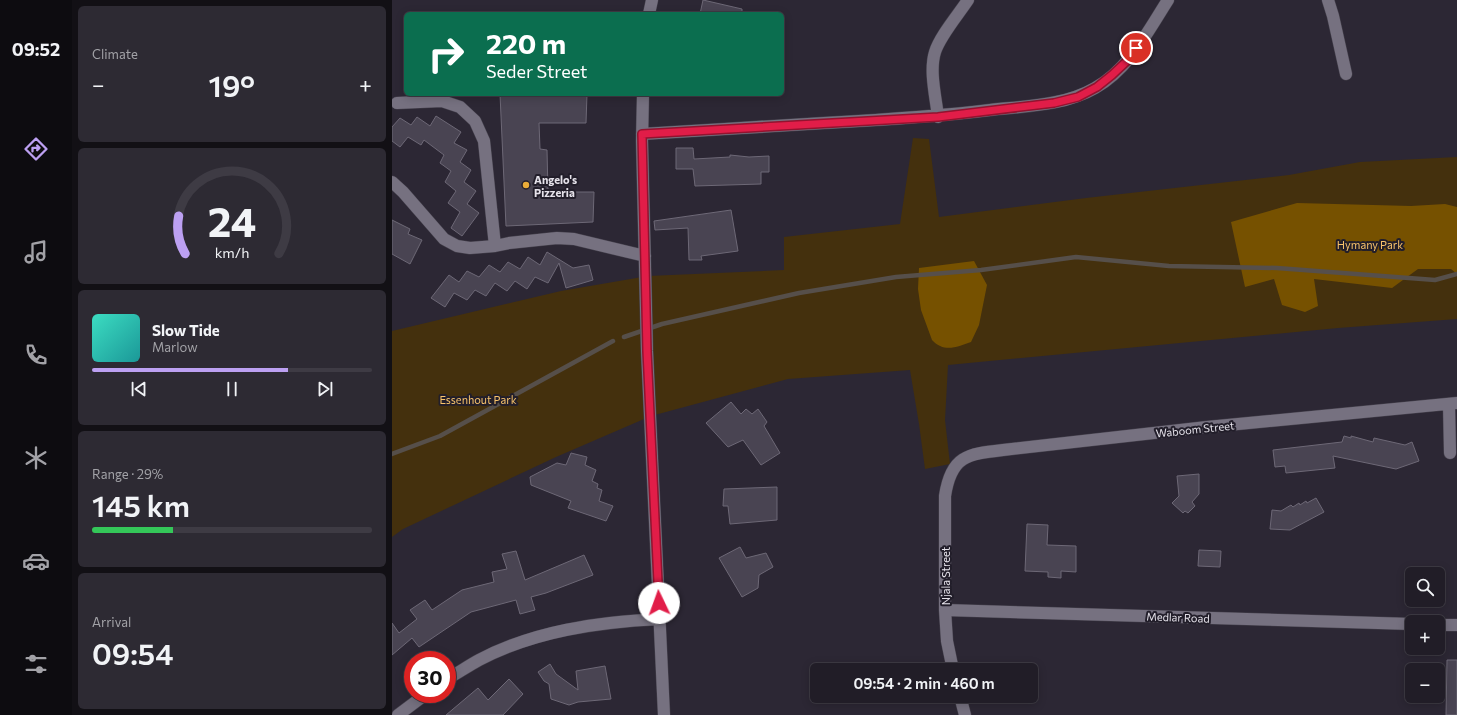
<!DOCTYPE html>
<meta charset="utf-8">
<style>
:root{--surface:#211d27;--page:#2d2a33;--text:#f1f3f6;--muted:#a2a2a7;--line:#3e3b44;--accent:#bca0f2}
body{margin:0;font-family:Commissioner,sans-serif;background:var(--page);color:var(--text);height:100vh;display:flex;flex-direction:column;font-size:15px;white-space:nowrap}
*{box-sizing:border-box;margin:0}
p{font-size:13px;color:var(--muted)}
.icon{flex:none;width:22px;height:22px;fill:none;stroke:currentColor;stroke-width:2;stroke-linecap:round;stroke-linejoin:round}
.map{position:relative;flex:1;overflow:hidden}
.panel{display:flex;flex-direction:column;gap:6px;padding:6px;background:#121015;width:320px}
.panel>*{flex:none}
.guide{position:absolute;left:12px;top:12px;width:380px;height:84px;border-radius:6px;box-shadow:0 2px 10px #0003,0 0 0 1px var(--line);background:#0b6e4f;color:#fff;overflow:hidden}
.fabs{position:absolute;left:1013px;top:567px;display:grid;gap:8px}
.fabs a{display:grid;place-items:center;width:40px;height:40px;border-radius:6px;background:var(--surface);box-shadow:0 2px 10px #0003,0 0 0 1px var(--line);font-size:20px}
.speed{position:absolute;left:12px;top:651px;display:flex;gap:8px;font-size:20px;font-weight:700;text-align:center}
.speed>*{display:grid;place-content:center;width:52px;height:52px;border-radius:50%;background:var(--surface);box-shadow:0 2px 10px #0003,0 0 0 1px var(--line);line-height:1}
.speed .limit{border:6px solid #d22;background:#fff;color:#111}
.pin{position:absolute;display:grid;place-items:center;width:34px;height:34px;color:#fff;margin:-17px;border:2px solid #fff;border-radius:50%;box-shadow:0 1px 4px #0007}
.me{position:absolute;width:44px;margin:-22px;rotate:357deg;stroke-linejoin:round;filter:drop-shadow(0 0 3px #0008)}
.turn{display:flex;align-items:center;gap:14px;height:84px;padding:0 16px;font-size:18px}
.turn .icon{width:52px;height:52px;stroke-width:2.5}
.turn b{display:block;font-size:28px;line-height:34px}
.big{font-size:30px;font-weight:600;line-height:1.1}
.panel .widget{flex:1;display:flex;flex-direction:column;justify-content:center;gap:6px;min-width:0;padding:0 14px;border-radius:6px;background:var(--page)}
.panel .dial{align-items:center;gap:0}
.dial svg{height:104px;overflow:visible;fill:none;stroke:var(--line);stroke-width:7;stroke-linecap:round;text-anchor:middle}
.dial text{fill:var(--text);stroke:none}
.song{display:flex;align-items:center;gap:12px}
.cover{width:48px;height:48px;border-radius:6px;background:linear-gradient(135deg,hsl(170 70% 55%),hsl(180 70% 35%))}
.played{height:4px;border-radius:2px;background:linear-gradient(90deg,var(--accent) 70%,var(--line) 70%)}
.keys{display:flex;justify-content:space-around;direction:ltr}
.heat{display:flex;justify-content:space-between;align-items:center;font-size:22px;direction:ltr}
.charge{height:6px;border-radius:3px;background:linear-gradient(90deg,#34c759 29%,var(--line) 0)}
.trip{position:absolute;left:418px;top:663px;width:228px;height:40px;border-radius:6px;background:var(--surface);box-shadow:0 2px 10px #0003,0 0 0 1px var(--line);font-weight:600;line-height:40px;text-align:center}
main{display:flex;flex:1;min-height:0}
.tabs{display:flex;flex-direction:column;width:72px;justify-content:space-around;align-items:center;background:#0d0c10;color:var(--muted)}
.tabs .icon{width:28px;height:28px}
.tabs .selected{color:var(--accent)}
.tabs b{font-size:18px;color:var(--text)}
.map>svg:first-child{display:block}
.green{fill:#44300d}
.forest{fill:#765100}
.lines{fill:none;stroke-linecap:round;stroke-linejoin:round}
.stream{stroke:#564f4a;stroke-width:4.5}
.building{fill:#494452;stroke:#6d6876}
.street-casing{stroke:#46424d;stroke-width:13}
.street{stroke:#767180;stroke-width:12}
.route-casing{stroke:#92132f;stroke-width:10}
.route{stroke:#e11d48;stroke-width:7}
.poi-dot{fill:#e9ab38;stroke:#221e2a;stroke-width:1.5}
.labels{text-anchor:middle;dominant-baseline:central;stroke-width:4;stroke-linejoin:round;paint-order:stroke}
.poi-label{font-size:11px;font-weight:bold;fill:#e5e2ea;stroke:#221e2a;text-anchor:start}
.park-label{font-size:11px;fill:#f8c36b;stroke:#221e2a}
.street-label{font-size:11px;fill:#e5e2ea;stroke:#221e2a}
</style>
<main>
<nav class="tabs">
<b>09:52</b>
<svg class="icon selected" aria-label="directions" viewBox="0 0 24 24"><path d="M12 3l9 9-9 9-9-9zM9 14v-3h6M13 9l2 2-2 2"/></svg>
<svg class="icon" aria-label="music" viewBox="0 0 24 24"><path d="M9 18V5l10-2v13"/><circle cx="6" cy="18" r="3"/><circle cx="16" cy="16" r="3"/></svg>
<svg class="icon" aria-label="phone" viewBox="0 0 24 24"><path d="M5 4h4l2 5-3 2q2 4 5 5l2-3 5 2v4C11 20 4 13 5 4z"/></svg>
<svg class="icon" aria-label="climate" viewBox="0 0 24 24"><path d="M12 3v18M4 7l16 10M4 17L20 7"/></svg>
<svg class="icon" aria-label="car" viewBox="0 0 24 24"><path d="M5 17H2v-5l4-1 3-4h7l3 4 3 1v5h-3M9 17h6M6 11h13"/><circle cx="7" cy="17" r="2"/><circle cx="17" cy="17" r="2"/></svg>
<svg class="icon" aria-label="filters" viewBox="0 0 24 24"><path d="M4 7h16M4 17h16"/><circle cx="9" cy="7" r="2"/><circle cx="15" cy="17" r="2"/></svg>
</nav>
<section class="panel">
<div class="widget"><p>Climate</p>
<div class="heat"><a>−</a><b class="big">19°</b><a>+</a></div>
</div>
<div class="widget dial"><svg viewBox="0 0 100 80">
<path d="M14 69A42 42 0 1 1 86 69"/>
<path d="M14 69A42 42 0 0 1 9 40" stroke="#bca0f2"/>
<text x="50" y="56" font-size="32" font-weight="700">24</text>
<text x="50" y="72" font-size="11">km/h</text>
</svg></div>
<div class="widget">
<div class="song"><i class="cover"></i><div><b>Slow Tide</b><p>Marlow</p></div></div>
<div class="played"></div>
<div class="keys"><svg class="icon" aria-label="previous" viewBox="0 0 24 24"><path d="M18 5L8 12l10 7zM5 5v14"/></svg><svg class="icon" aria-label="pause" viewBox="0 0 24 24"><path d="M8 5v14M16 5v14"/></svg><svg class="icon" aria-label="next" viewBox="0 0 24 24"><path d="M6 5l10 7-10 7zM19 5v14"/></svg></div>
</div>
<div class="widget"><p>Range · 29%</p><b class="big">145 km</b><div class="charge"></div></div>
<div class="widget"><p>Arrival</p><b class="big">09:54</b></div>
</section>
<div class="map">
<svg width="1065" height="715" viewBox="0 0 1065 715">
<rect width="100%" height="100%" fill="#2c2734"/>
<!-- green -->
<path class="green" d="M521 138 537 139 547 217 694 198 897 175 968 162 1065 157V319L946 328 556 365 553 420 558 464 533 469 527 424 518 370 396 379 259 416 164 457 11 529 0 537V331L169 291 256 276 392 270V237L508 224Z"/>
<!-- forest -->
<path class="forest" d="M905 203 1019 206 1053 204 1065 207V274L1059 269H1026L1000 288 922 279 926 306 913 312 890 305 882 279 853 287 839 222Z
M582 261 595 285 587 325 579 342C565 347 552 353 540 340L529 310 526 289 527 268Z"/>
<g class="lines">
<!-- stream -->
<path class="stream" d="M232 337 270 324 407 293 504 277 589 270 684 257 777 266 885 268 1043 280 1065 274
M0 454 48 436 221 341"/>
</g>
<!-- building -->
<path class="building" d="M311 0 350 9V14H308Z
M108 94H195L194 123H147L148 149 155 150 156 192H202L201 222 114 226Z
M44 116 69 132 62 143 75 150 68 162 79 170 72 182 84 191 75 204 87 213 70 236 59 228 68 212 56 203 64 191 53 182 59 171 48 163 52 155 32 140 29 145 16 137 8 147 0 141V127L8 118 19 125 25 117 38 126Z
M284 148H301L302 159 338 157V155L357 157 377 156V172H369V184L303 186 301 169H284Z
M339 210 346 251 309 256 310 260H297L296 228 263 230 262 221Z
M0 220 18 229 16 234 30 240 18 264 0 254Z
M155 252 181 268 197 265 201 280 174 288 167 263 156 283 143 277 135 289 123 281 115 291 103 283 94 296 83 290 75 300 62 293 53 307 39 298 57 275 67 282 75 271 87 277 97 265 108 272 116 262 128 269 136 257 148 265Z
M339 402 349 414 354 409 360 414 366 409 375 422 372 426 388 453 369 465 351 440 336 447 314 423Z
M952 436 959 438V436L981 442 982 438 1013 445 1020 442 1027 461 1004 469 941 456 943 468 894 473 893 466 883 467 881 450 950 442Z
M179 453 195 457 193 465 204 470 200 481 206 484 205 488 210 490 207 501 221 506 214 521 176 508 179 501 139 485 138 477 165 463 174 465Z
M807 474V494L800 502 803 506 796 513 793 511 791 513 780 503 787 496 785 476Z
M385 487V520L338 524 336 506H331L332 489Z
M924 498 932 512 898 530 878 529 880 510 889 511 899 505 901 507 907 503 908 505 914 501 915 503Z
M635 524 656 525 655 545 684 546V572L669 571V578L656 577V572L633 571Z
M348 547 354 558 374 553 381 567 367 575 366 588 350 597 327 558Z
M807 550 829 551 828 567 806 566Z
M124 551 133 580 192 555 201 575 154 593 139 597 143 610 128 614 124 600 79 612 27 647 20 638 0 655V623L7 633 25 619 18 610 33 600 40 610 70 590 102 582 100 572 115 569 110 554Z
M1055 660H1065V715H1054Z
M158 664 164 674 186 690 184 671 213 666 219 699 186 702 177 705 159 699 157 684 152 681 146 672Z
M117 679 131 694 111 715H54L86 688 96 700Z"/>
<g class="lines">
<!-- street casing -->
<g class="street-casing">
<path id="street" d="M936 0 941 16 954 74
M257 14 260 0
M251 94 250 141 255 351 272 715
M5 103 50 101 68 107 83 121 92 141 103 246
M546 117C544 98 537 71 543 52 548 36 566 15 576 0
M250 134C311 130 371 127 432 123 487 120 542 117 598 110 633 106 672 106 703 88 737 69 756 31 776 0
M0 182 11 192 52 239 65 246 78 248 103 246 117 243 165 238 182 239 253 256
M1057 404 1058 453
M553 610 1020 624
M1046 625H1065
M561 670 555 641 553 610V496C559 456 575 454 611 450L815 427 1065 403
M55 679C66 673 76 666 87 660 142 631 206 622 268 619
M568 696 573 715
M6 715 34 694"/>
</g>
<!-- street -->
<use href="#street" class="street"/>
</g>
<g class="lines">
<!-- route casing -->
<g class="route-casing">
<path id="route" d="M267 603 255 351 250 134 546 117 662 103 686 97 705 87 720 75 736 60 744 48"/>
</g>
<!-- route -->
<use href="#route" class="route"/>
</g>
<!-- markers -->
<circle class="poi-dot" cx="134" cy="185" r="4"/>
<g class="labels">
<!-- poi labels -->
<g class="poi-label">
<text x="142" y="179">Angelo's<tspan x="142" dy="13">Pizzeria</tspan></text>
</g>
<!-- park labels -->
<g class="park-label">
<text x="978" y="244">Hymany Park</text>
<text x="86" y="399">Essenhout Park</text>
</g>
<!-- street labels -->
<g class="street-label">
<text transform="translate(803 429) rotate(-6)">Waboom Street</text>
<text transform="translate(553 576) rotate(-90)">Njala Street</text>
<text transform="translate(786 617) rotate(2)">Medlar Road</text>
</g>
</g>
</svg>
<div class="fabs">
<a><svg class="icon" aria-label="search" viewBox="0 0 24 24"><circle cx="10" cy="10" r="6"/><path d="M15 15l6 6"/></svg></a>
<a>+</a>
<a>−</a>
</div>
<div class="speed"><div class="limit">30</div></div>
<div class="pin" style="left:744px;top:48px;background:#d93025"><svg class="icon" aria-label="arrive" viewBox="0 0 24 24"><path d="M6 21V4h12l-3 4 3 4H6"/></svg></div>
<svg class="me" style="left:267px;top:603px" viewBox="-20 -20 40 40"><circle r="19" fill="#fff"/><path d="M0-13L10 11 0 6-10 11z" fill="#e11d48"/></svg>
<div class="trip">09:54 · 2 min · 460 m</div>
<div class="guide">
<div class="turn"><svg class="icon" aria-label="right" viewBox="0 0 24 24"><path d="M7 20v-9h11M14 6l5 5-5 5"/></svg><div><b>220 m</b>Seder Street</div></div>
</div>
</div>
</main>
